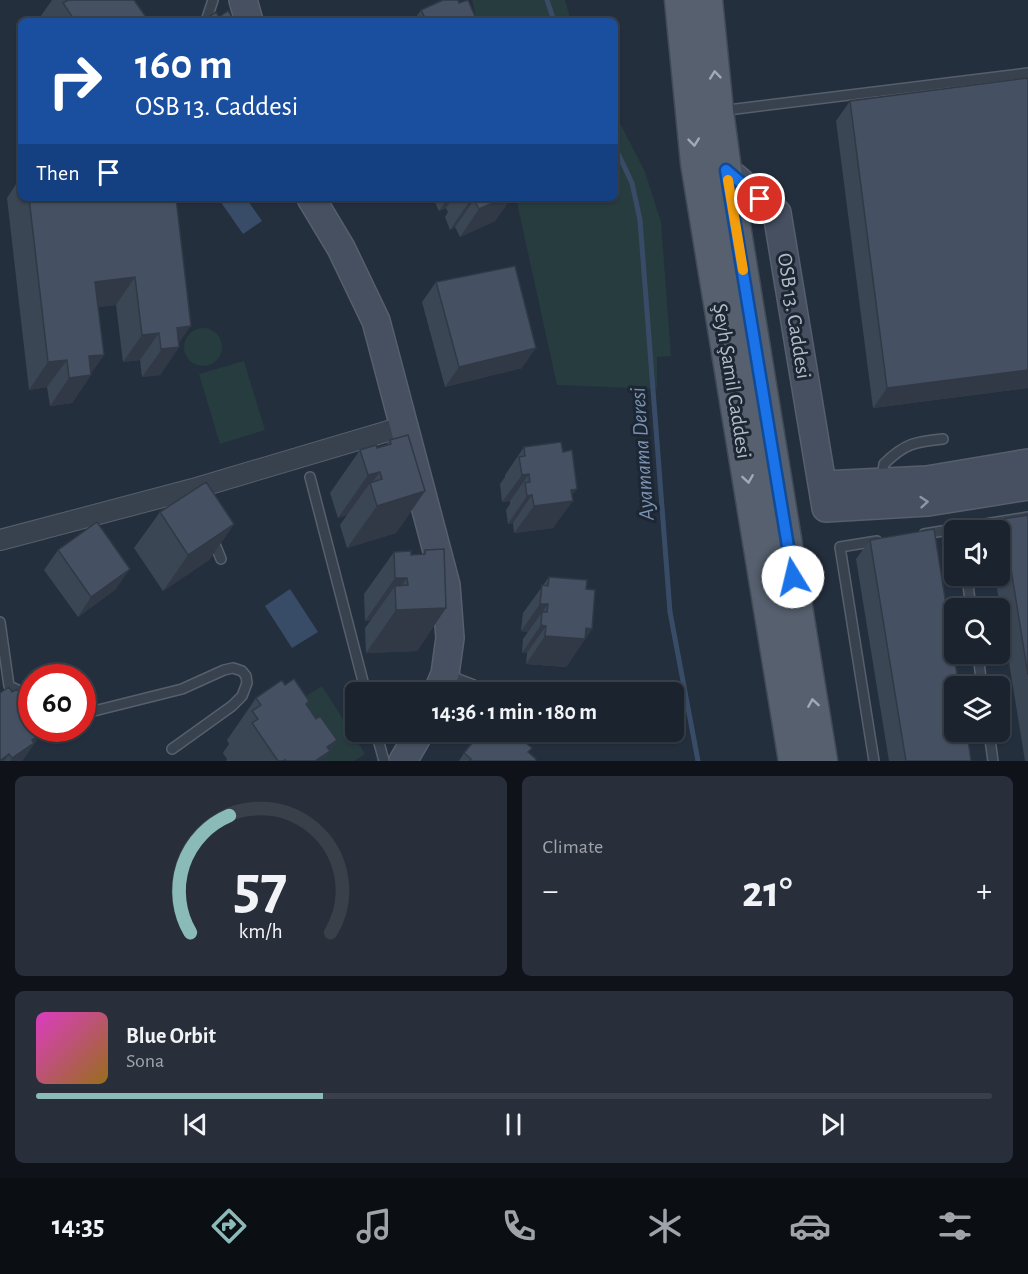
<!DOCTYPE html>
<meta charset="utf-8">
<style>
:root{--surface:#1b232e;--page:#282f3a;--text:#f1f3f6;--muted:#a0a4aa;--line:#39404a;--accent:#8bbbb9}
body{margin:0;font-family:"Alegreya Sans",sans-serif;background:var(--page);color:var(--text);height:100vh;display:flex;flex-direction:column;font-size:22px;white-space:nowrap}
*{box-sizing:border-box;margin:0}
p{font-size:20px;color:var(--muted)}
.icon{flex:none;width:33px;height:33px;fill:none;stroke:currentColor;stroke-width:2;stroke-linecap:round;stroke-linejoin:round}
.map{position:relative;height:761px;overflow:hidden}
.details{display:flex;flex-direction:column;gap:15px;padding:15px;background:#0f1319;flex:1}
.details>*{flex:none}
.hud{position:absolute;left:18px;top:18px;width:600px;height:183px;border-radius:9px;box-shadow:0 2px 4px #0004,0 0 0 2px var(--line);background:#1a4fa0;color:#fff;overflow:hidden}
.fabs{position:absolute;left:944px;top:520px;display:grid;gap:12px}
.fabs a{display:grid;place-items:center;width:66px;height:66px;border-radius:9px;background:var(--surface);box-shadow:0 2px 4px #0004,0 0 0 2px var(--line);font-size:30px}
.speed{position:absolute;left:18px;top:664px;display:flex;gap:12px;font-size:30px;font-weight:700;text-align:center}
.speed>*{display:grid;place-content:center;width:78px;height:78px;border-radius:50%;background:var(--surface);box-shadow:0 2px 4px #0004,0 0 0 2px var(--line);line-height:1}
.speed .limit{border:9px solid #d22;background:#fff;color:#111}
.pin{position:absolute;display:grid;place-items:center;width:51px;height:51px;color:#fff;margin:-26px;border:3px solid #fff;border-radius:50%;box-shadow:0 2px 6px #0007}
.me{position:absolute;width:66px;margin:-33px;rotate:351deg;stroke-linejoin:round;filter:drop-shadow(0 0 4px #0008)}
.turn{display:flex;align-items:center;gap:21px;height:126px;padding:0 18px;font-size:27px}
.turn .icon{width:78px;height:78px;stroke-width:2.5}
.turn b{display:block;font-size:42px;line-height:51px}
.then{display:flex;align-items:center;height:57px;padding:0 18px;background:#0003;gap:12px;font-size:22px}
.big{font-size:45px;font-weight:700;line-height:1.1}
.details .tile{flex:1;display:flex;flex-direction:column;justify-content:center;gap:9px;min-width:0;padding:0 21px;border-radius:9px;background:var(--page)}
.details .dial{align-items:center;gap:0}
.dial svg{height:156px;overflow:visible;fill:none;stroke:var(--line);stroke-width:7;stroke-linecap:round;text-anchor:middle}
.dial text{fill:var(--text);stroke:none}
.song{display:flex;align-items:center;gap:18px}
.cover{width:72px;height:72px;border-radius:9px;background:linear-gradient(135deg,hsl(310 70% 55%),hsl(40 70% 35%))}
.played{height:6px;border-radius:3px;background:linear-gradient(90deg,var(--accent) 30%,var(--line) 30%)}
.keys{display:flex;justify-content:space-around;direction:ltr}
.heat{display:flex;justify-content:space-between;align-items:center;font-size:33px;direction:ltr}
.details .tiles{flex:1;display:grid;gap:15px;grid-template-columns:1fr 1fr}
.tile:last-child{grid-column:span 2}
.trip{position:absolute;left:345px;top:682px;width:339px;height:60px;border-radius:9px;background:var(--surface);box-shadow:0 2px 4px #0004,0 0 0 2px var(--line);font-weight:700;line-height:60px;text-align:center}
.tab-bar{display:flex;height:96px;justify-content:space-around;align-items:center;background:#0b0e12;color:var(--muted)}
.tab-bar .icon{width:42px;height:42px}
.tab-bar .current{color:var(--accent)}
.tab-bar b{font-size:27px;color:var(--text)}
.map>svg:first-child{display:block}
.green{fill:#263c3f}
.water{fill:#394c67}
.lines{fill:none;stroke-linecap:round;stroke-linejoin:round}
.stream{stroke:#394c67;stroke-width:5}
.lane-casing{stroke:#565f6c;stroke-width:12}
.street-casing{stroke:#565f6c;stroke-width:22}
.secondary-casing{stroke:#565f6c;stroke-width:30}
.primary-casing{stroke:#414a57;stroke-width:33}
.lane{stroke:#38414e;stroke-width:9}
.street{stroke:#38414e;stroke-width:20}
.secondary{stroke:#465061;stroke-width:27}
.primary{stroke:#56606e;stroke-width:30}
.wall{fill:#3b4654}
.shaded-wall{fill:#303945}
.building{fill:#455162;stroke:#303945;stroke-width:1.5}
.oneway{stroke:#a1aab7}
.oneway2{stroke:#8e96a5}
.route-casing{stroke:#114b97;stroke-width:15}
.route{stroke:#1a73e8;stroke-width:10}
.slow{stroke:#f59e0b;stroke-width:10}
.labels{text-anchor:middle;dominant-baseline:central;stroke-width:6;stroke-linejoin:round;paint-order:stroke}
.street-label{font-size:21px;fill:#b4bcc9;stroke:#1d2633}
.water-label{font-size:22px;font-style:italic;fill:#7c92b1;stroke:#1d2633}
</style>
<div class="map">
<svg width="1028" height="761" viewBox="0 0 1028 761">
<rect width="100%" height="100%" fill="#242f3e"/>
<!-- green -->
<path class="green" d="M472 0H565L571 21H477Z
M615 113 645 172 661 222 671 356 657 357V389L557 385 516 198H615Z
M184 347a19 19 0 1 1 38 0a19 19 0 1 1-38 0Z
M244 361 265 430 220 444 199 374Z
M322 686 365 754 354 761H320L287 708Z"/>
<!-- water -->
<path class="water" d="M218 198H246L262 221 243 234Z
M290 589 318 632 292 648 265 606Z"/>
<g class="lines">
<!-- stream -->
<path class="stream" d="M547 0 554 21
M615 147 632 183 640 220 670 612 698 761"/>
<!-- lane casing -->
<g class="lane-casing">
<path id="lane" d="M206 21 213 0
M720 111 1028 73
M310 477 366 693
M882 479 884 464C905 443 915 442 943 439
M924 534 1028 517
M213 539 221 559
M967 576 971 609
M0 622 9 686 18 690 23 700 32 711
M978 654 982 687
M448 675 474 685
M82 714 182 689 224 670 233 668 242 671 246 676 247 683 242 696 232 706 172 749
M376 732 384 761
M989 732 993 761
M874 761 840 547 877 541"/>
</g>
<!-- street casing -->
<g class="street-casing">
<path id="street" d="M0 540 193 489 405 426"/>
</g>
<!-- secondary casing -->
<g class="secondary-casing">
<path id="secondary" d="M243 0 249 21
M726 170 777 213 826 508 928 502 1028 486
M311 198 341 248 376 321 446 585 450 638 445 674 437 693
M823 485 927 480 1028 463
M403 761 420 732"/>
</g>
<!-- primary casing -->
<g class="primary-casing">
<path id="primary" d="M680 0 696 163 794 761
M707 0 718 111 726 170 822 761"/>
</g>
<!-- lane -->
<use href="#lane" class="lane"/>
<!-- street -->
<use href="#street" class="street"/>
<!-- secondary -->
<use href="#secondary" class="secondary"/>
<!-- primary -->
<use href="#primary" class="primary"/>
</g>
<!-- wall -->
<path class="wall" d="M52 0H134L148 20 147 21H38V20Z
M459 3 477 21H413L421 10Z
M850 101 1028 388 873 408 836 121Z
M21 171V198H176L179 347 160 375 142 377 140 360 123 362 116 305 98 307 104 355 91 373V375L72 403 50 406 47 387 29 390 7 198 20 178V173Z
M433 198H511L495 221 460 237 455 227 450 230 445 217 448 212 446 208 439 211Z
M436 282 522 368 445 387 422 302Z
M390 440 425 491 396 533 347 548 340 525 347 515 338 518 330 493 360 450 377 448 386 445Z
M524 447 563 452 572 496 553 528 514 533 513 523 508 524 506 510 510 504V501L502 502 500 484 505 477V475Z
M160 512 234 524 209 560 163 591 134 548Z
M1028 515V761H1025L995 576H999V531H994L1003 519Z
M870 540 971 761H889L856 559Z
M58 550 116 589 78 617 44 570Z
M425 550 446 608 417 651 366 653 365 628 371 620 365 621 364 594 394 552 411 555 423 554Z
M549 577 586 589 592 629 566 667 526 664 527 653H522L523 639 528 632 521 631 523 613Z
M285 685 309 701 307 705 316 719 337 740 323 761H226L227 759 223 753 229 744 227 740 256 698Z
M12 692 28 705 25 710 32 729 41 734 22 761H0V693Z
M528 752 535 761H459L464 753Z"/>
<!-- shaded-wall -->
<path class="shaded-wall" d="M448 198H453L446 208 439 211Z
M504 198H511L495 221 460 237 479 209Z
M474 200 455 227 450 230 469 202Z
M135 277 116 305 76 310 95 282Z
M191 326 176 347H179L160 375 142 377 177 328Z
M159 333 140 360 123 362 142 335Z
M536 348 522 368 445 387 459 367Z
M104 355 89 376 91 375 72 403 50 406 69 378 89 356Z
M67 360 47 387 29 390 48 362Z
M1028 370V388L873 408 887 388Z
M380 472 370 485V483L347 515 338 518 368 475Z
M529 474 510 501 502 502 522 475Z
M577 489 568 501H573L553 528 514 533 534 506 571 490Z
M425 491 396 533 347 548 377 506Z
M532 495 513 523 508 524 527 496Z
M234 524 209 560 163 591 188 555Z
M130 569 116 589 78 617 91 597Z
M395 578H407L395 595V586L371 620 365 621Z
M540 604H548L528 632 521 631Z
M446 608 417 651 366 653 396 610Z
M541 625 546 626 527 653H522Z
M586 628 592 629 566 667 526 664 545 636Z
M41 734 22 761H10L32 740Z
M337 740 323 761H315L327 747Z
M9 754 4 761H0L1 760Z"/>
<!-- building -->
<path class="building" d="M68 0H134L148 20 146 21H75L63 3Z
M443 0H458L459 3 468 0 477 21H419L425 18 421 10Z
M228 11 235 21H202L216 12 219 17Z
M1028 78V370L887 388 850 101Z
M29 198H176L191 326 177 328 179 347 161 349 159 333 142 335 135 277 95 282 104 355 89 356 91 375 69 378 67 360 48 362Z
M467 198H504L479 209 474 200 469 202Z
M515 266 536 348 459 367 436 282Z
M408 435 425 491 377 506 370 483 382 479 380 472 368 475 360 450 376 445 377 448 391 444 390 440Z
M561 442 563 452 572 450 577 489 571 490 573 501 534 506 532 495 527 496 525 483 530 482 529 474 522 475 519 457 525 456 524 447Z
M206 482 234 524 188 555 160 512Z
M1028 515V675L1003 519Z
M97 522 130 569 91 597 58 550Z
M934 529 959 687H954V732H967L971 761H906L870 540Z
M444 549 446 608 396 610 395 586 408 585 407 578H395L394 552 411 551V555L425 554V550Z
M549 577 587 580 586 589 595 590 592 629 586 628 585 639 545 636 546 626 541 625 542 612H547L548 604H540L542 585 548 586Z
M294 679 309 701 306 704 316 719 320 716 337 740 327 747 330 751 315 761H285V760L283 761H278L252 723 258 719 252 711 261 705 256 698 282 680 285 685Z
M9 687 12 692 17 689 28 705 23 708 26 712 30 710 32 712V729H38L41 734 32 740 34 743 12 758 9 754 1 760 0 758V693Z
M481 732H513L532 748 528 752 536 759 535 761H469L471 759 464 753Z"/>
<!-- one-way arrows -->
<defs><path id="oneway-chevron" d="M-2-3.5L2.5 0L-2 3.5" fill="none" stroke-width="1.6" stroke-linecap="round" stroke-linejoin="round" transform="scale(1.5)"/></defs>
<g class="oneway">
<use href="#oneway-chevron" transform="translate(715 75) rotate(-96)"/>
<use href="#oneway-chevron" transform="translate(694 142) rotate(84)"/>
<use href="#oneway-chevron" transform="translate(748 479) rotate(81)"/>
<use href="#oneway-chevron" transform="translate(813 703) rotate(-99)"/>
</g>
<use class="oneway2" href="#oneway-chevron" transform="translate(924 502) rotate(-5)"/>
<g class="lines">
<!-- route casing -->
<g class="route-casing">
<path id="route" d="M760 199 726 170 793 577"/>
</g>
<!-- route -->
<use href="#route" class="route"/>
<!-- slow -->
<path class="slow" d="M728 180 743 270"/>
</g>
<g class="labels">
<!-- street labels -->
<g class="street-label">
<text transform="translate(794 316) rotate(81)">OSB 13. Caddesi</text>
<text transform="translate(732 381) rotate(81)">Şeyh Şamil Caddesi</text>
</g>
<!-- water labels -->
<g class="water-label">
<text transform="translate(642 454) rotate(-94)">Ayamama Deresi</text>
</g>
</g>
</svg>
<div class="fabs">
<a><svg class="icon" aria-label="sound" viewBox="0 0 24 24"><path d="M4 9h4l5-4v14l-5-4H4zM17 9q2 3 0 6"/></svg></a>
<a><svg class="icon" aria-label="search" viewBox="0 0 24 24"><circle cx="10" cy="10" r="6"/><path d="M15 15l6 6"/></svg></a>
<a><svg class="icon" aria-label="layers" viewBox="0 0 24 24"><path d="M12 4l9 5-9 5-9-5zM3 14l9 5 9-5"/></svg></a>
</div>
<div class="speed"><div class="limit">60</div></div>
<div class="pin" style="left:760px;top:199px;background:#d93025"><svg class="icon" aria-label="arrive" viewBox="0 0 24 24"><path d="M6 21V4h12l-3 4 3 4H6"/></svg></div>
<svg class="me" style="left:793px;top:577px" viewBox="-20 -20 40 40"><circle r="19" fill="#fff"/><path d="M0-13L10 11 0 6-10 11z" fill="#1a73e8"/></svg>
<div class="trip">14:36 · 1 min · 180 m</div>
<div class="hud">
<div class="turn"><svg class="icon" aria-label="right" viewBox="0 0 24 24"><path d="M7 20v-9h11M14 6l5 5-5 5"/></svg><div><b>160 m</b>OSB 13. Caddesi</div></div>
<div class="then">Then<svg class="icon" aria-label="arrive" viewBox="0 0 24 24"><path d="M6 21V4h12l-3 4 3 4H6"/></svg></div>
</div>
</div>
<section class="details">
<div class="tiles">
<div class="tile dial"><svg viewBox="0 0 100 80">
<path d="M14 69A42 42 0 1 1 86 69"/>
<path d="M14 69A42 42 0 0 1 34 9" stroke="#8bbbb9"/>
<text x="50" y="56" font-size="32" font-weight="700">57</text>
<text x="50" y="72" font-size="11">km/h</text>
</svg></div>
<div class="tile"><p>Climate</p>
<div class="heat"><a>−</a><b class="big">21°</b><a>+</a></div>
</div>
<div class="tile">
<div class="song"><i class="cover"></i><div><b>Blue Orbit</b><p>Sona</p></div></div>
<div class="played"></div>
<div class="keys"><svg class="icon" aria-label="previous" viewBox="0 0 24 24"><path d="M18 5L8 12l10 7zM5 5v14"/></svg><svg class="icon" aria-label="pause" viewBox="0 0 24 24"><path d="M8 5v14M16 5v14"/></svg><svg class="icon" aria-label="next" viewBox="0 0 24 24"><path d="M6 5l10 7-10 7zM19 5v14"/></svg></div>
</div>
</div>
</section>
<nav class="tab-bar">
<b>14:35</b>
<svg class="icon current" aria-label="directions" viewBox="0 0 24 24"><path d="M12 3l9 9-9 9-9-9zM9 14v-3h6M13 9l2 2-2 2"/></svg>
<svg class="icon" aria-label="music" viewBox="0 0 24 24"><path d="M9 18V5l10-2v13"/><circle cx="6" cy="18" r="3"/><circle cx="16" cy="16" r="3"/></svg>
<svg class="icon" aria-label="phone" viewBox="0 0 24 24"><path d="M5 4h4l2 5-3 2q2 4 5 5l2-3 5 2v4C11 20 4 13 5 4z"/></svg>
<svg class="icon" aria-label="climate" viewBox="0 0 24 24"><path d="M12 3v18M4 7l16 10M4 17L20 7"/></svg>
<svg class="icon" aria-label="car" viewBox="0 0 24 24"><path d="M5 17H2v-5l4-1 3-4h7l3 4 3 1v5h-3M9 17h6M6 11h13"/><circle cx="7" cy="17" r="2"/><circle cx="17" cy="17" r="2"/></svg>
<svg class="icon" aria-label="filters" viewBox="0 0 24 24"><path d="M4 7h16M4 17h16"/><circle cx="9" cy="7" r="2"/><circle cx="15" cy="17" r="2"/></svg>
</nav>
